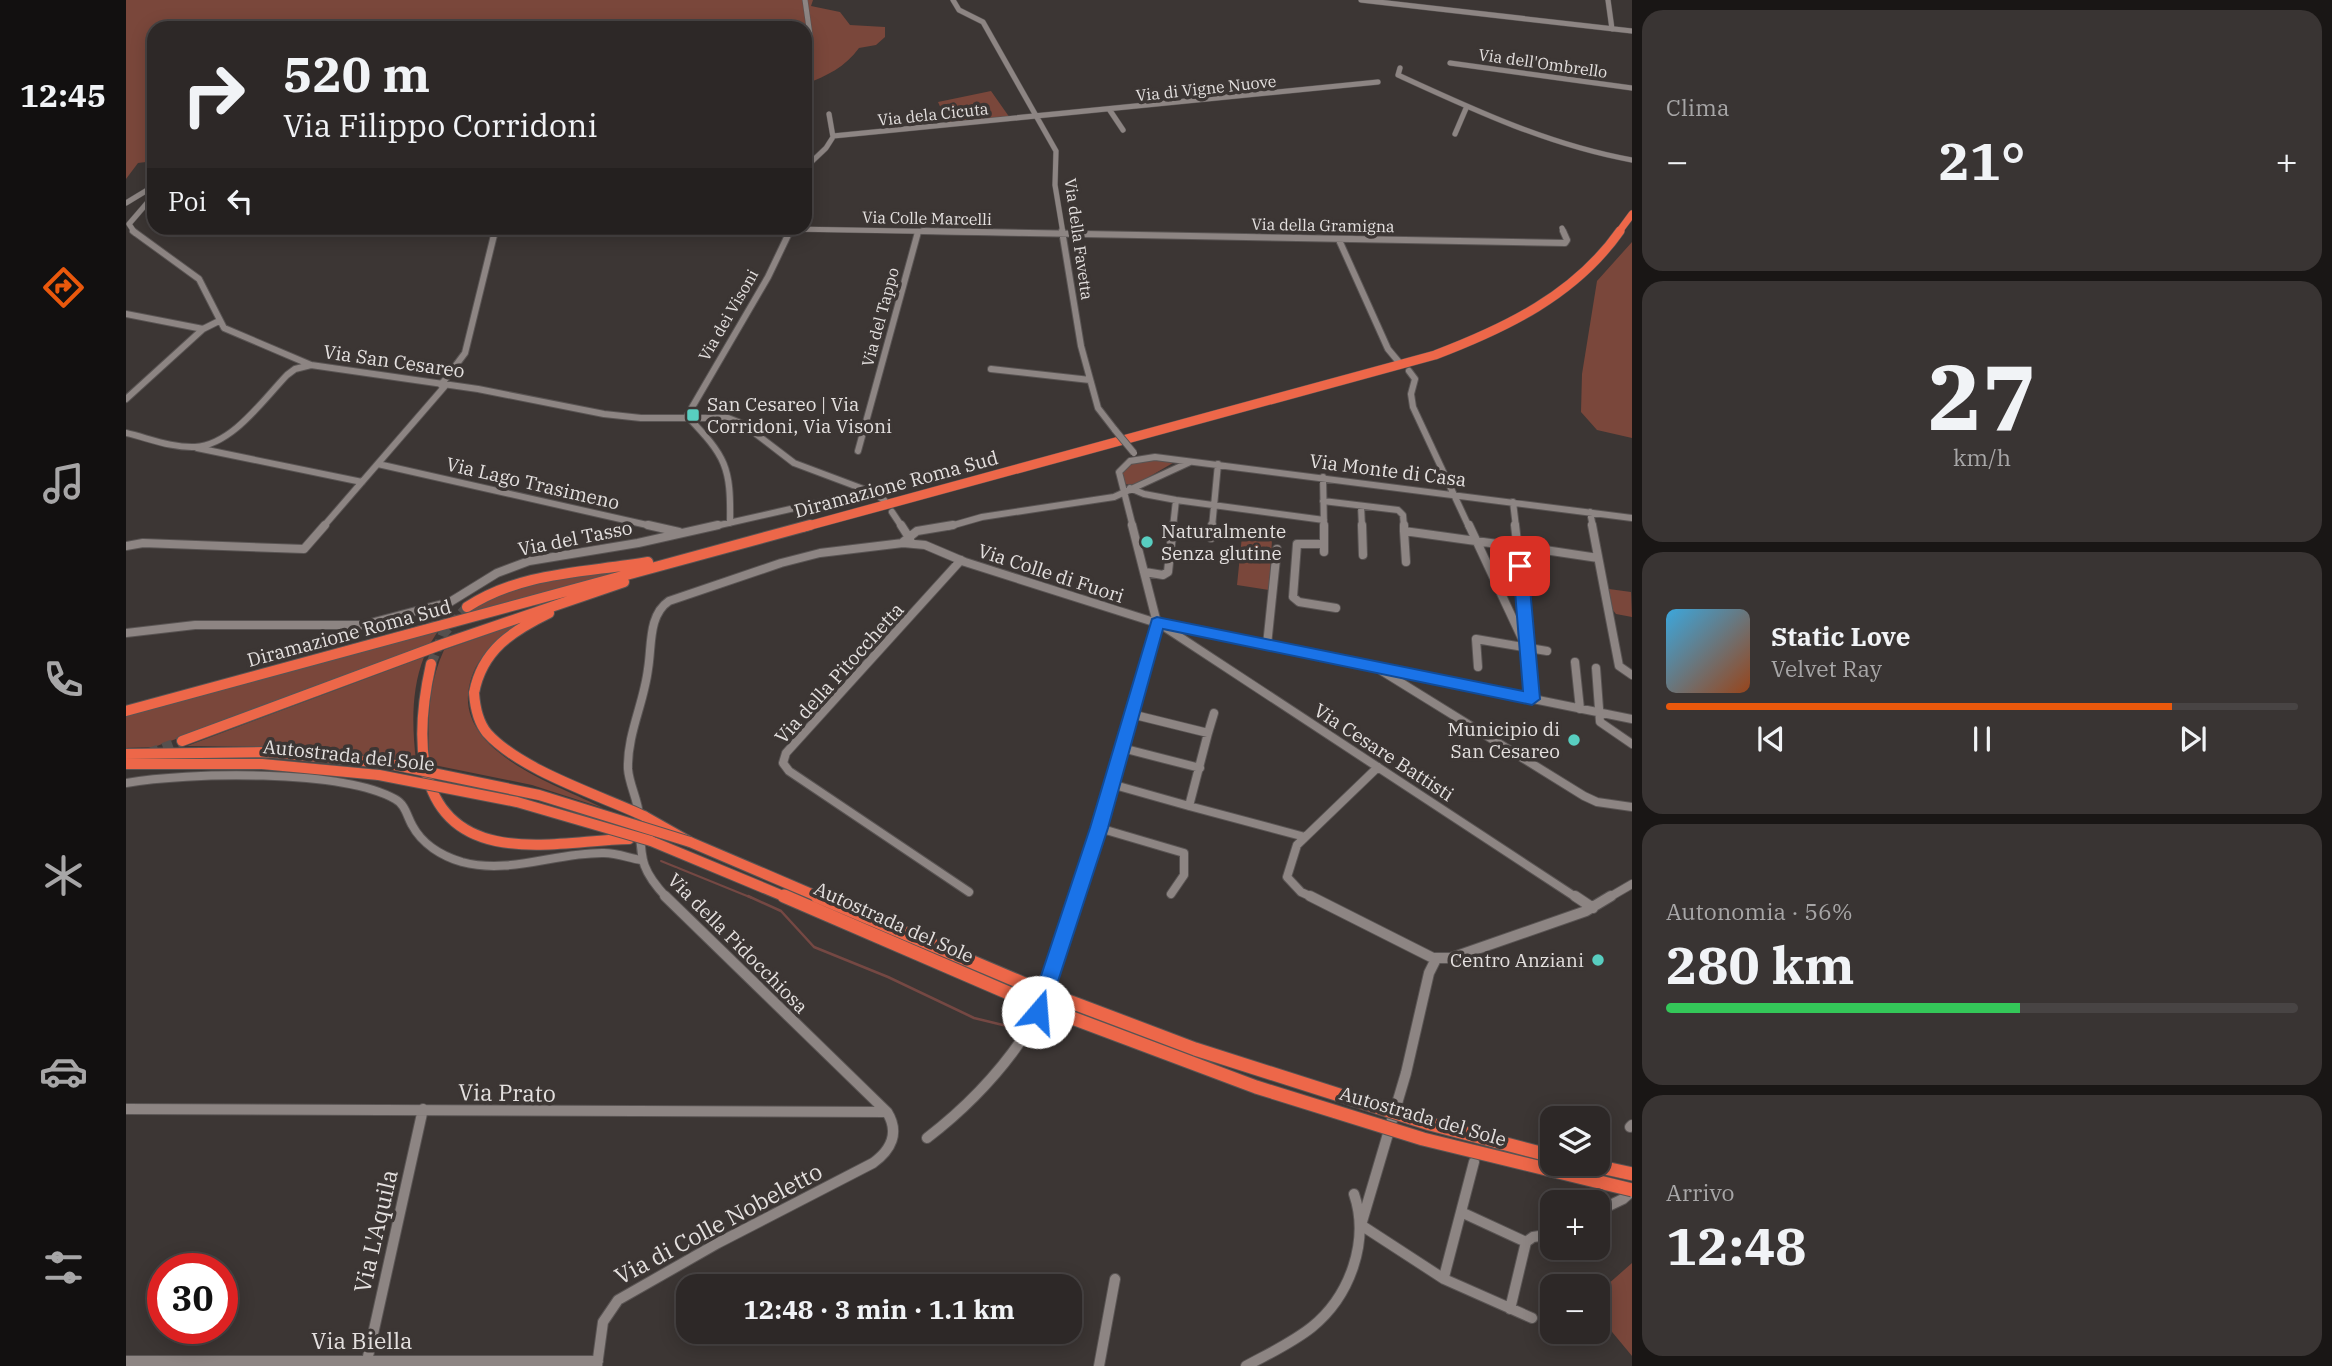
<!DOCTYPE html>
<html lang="it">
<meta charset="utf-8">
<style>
:root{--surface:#2d2827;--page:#393433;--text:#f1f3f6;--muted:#a7a6a7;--line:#484444;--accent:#ea580c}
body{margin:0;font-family:"IBM Plex Serif",serif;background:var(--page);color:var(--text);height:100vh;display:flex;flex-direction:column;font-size:26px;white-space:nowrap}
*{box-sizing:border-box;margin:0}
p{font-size:23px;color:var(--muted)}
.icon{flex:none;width:38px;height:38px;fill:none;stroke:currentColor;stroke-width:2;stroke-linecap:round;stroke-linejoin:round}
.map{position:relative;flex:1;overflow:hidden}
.panel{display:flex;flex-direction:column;gap:10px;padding:10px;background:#191615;width:700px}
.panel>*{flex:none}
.guide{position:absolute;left:21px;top:21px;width:665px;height:214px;border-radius:21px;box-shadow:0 4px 18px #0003,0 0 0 2px var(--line);background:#2d2827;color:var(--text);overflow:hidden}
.buttons{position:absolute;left:1414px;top:1106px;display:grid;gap:14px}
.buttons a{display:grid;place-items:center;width:70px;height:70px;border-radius:14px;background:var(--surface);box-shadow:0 4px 18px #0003,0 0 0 2px var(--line);font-size:35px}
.speed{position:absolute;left:21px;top:1253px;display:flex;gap:14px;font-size:35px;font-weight:700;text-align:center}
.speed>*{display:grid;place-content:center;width:91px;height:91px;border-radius:50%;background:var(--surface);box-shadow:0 4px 18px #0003,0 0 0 2px var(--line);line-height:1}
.speed .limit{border:10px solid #d22;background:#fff;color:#111}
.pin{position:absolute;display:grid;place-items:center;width:60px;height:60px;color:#fff;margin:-30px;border-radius:14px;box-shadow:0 4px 10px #0006}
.me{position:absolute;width:77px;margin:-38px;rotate:18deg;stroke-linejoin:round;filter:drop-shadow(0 0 5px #0008)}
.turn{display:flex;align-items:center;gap:24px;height:147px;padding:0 21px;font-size:32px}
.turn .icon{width:91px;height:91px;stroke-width:2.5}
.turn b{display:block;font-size:49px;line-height:60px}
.then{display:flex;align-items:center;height:66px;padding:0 21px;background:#0003;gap:14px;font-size:26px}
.big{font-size:52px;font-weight:700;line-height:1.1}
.panel .widget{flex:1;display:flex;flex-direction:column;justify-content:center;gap:10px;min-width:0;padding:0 24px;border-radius:21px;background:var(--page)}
.panel .dial{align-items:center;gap:0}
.dial b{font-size:91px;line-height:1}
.song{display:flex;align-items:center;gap:21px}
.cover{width:84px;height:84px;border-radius:10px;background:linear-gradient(135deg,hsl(200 70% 55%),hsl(20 70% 35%))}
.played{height:7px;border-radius:4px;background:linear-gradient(90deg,var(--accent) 80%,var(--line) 80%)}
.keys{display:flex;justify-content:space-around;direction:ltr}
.heat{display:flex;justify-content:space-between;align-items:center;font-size:38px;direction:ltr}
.charge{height:10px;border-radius:5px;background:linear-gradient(90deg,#34c759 56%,var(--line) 0)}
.trip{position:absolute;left:550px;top:1274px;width:406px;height:70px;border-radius:21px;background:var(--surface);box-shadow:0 4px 18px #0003,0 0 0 2px var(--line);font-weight:700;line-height:70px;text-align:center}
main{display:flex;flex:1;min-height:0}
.tabs{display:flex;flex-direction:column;width:126px;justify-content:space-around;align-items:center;background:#121010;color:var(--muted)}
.tabs .icon{width:49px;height:49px}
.tabs .active{color:var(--accent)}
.tabs b{font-size:32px;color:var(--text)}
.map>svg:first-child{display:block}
.green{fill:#7a473b}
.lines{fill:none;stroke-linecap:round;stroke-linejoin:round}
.stream-far1{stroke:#754843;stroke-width:2}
.stream{stroke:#754843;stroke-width:2.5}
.highway-tunnel{stroke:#55504e;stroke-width:10;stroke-dasharray:10 5;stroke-linecap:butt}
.minor-far3-casing{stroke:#595453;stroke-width:6}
.minor-far2-casing{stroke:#595453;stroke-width:8}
.minor-far1-casing{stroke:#595453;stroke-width:10}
.minor-casing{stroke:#595453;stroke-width:12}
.highway-far3-casing{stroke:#595453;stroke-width:8}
.highway-far2-casing{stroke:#595453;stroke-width:10}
.highway-far1-casing{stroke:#595453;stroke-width:12}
.highway-casing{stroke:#595453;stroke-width:15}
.minor-far3{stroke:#8d8583;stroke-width:5}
.minor-far2{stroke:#8d8583;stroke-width:6}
.minor-far1{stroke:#8d8583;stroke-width:8}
.minor{stroke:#8d8583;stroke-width:10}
.highway-far3{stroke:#ed6749;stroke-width:7}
.highway-far2{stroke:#ed6749;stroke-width:9}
.highway-far1{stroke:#ed6749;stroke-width:10}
.highway{stroke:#ed6749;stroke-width:13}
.minor-bridge-casing{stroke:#595453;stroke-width:8;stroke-linecap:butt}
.highway-bridge-far1-casing{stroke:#595453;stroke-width:12;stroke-linecap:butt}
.highway-bridge-casing{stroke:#595453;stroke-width:15;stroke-linecap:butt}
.minor-bridge{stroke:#8d8583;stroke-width:6}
.highway-bridge-far1{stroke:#ed6749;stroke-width:10}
.highway-bridge{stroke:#ed6749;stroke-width:13}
.route{fill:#1a73e8;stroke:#114b97;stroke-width:2}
.poi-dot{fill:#58cec0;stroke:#3c3634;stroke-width:2.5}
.labels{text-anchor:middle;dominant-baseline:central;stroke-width:7;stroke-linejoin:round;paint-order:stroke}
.far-street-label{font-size:16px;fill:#e4e0df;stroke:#3c3634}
.street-label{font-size:19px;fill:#e4e0df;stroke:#3c3634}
.poi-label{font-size:19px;fill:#e4e0df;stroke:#3c3634;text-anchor:start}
.near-street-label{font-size:23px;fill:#e4e0df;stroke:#3c3634}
</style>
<main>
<nav class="tabs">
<b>12:45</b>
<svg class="icon active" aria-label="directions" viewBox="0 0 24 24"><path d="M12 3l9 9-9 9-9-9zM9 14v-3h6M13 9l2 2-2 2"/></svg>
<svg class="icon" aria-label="music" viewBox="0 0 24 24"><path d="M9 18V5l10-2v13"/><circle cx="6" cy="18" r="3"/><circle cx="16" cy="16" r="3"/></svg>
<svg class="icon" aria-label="phone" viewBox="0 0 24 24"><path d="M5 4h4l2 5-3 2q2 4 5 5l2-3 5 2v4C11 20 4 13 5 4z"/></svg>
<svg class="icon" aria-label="climate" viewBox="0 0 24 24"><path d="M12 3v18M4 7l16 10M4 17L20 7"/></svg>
<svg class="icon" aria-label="car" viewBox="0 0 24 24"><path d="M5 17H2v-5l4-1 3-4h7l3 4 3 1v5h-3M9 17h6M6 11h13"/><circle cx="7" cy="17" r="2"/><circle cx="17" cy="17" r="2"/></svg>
<svg class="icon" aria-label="filters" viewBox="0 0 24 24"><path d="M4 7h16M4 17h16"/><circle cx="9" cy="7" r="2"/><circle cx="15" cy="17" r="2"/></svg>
</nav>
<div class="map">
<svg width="1506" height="1366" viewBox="0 0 1506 1366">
<rect width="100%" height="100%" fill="#3c3634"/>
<!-- green -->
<path class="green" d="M0 0H687L685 6 714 12 724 25 759 27V37L750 45 733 48C719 67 701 76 679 84V28H28V161L12 163 0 179Z
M865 91 884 118 822 124 812 102Z
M1506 242V438L1471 430 1455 412 1456 374 1471 281Z
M1016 459 1052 460 1009 485 997 484 995 473 997 467Z
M1116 536 1146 540 1143 590 1111 585Z
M500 571 337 616C383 577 443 574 500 571Z
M1483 589 1505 592 1506 617 1490 614 1486 609Z
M402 620C389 630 374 639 363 650 352 660 346 673 343 687 330 753 432 785 477 808L406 785 303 764C302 725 301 686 318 650Z
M312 631 302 647 28 747 0 748V714Z
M298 657C285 690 286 726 290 761L167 747 61 746Z
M1506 1263V1356L1472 1315V1293Z"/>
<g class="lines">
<!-- stream-far1 -->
<path class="stream-far1" d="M535 861 626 898"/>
<!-- stream -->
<path class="stream" d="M622 896 655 911 688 947 762 977 848 1018 881 1026 898 1027"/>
<!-- highway-tunnel -->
<path class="highway-tunnel" d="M305 664 317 634 341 607
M23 753 56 741"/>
<!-- minor-far3 casing -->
<g class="minor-far3-casing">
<path id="minor-far3" d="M679 0 684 35 679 47
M827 0 833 10 857 22 930 151 929 185 937 233
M1235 0 1506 31
M1482 0 1486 29
M1324 63 1506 88
M1274 68 1272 75C1348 110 1423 145 1506 160
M983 109 997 130
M1329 134 1341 106
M707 136 1252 82
M679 168 700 148 707 137 703 114
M0 203 28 186
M1436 228 1438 233
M665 229 894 233
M9 233 3 224 28 195
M369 233 370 228
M663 233 665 228"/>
</g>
<!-- minor-far2 casing -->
<g class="minor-far2-casing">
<path id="minor-far2" d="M7 231 73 279 98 328 185 365
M797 231 1439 243 1441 240 1437 231
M936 231 955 346 972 408 989 430
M1213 240 1262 349 1272 361
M0 314 77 329
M865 369 964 380
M1283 371 1289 379 1285 394 1287 407 1343 527
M315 385 339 353 369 231
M0 399 77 329 93 321
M561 416 642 277 664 231
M561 416C600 457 605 466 604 523
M0 433C22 438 46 448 69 447 106 445 137 400 161 375L169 369 185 365 352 389 478 414 515 418H602L617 424 668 463 748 493 758 500
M71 448 236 482
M732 451 792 232
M252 464 530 527
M1197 477 1198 527
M1004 488 1018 494 1050 500 1198 520
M1197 501 1272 510 1277 515 1278 527
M1387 502 1390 527
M1235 506 1236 527
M766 512 776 527
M1464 512 1467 527
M197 527 319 386
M585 527 744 491
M821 527 856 517 988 497 1064 462
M1007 527 993 472 1004 461 1029 457 1506 518
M1047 527 1050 500
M1086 527 1092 464"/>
</g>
<!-- minor-far1 casing -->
<g class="minor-far1-casing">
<path id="minor-far1" d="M522 525 553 532
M775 525 784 539
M1006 525 1031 623
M1198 525V552
M1236 525 1237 555
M1278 525V531L1393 547
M1343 525 1400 647 1406 699
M1389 525 1402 641 1400 647
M1466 525 1493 666 1506 675
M1278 531 1280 562
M1085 538 1086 525
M777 542 791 531 827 525
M1198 544H1171L1167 597 1173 602 1210 608
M0 546 17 543 178 549 199 525
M1392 546 1472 558
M835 560 660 753 657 763 663 771 843 892
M1019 572 1037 575 1042 572 1047 525
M1037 626 1451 898
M0 633 69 625H237L324 602 371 573 403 561 512 543 592 525
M1141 645 1151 549
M1449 662 1454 709
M1352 667 1350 639 1421 651
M1470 668 1474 722 1506 744
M1256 671 1458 796 1471 802 1506 807
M1005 714 1082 733 1088 713
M996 748 1074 768
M0 783C61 772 215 769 269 799 279 804 281 816 286 825 296 844 316 856 336 862 384 875 430 852 478 853 491 853 503 858 515 860
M985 784 1063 806 1082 733
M1063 806 1179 837
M973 828 1058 853V875L1045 894
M541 898C511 866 516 856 513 815 512 800 503 784 502 769 501 734 518 703 522 669 526 646 522 615 543 601L655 563 694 553 777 543 799 545 839 562 1031 623 1506 719
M950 898 973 828 1031 623
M1188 898 1175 892 1161 877 1171 845 1252 767
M1482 898 1506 884"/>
</g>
<!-- minor casing -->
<g class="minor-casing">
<path id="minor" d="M1184 896 1307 958H1325L1460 911 1485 896
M1449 896 1467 908
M1310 959 1303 973 1280 1073 1235 1225 1318 1279 1406 1318
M0 1109 761 1112
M1504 1127 1506 1125
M801 1138C844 1105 883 1063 911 1016L951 896
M1472 1211 1497 1199 1506 1191
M1335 1212 1400 1242
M1400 1242 1407 1237 1426 1234
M1318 1277 1348 1162
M1384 1309 1400 1242
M0 1361H472
M241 1361 297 1109
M471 1366 477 1322 492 1300 592 1243 747 1163C765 1150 774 1133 761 1112L539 896
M973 1366 989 1279
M1120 1366C1142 1354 1166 1343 1186 1327 1224 1296 1244 1241 1228 1194"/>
</g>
<!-- highway-far3 casing -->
<g class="highway-far3-casing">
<path id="highway-far3" d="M1492 233 1506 214"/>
</g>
<!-- highway-far2 casing -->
<g class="highway-far2-casing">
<path id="highway-far2" d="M678 527 1309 355C1380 328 1449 295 1494 231"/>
</g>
<!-- highway-far1 casing -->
<g class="highway-far1-casing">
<path id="highway-far1" d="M341 607C397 571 459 573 522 562
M305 664C290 731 285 823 370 841 412 850 460 840 503 839
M348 693C356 650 386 631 423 613
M0 711 684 525
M56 741 317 644 498 582
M0 754 141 752 259 763
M0 764H136L253 775
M518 816 564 842 695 898
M525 841 662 898"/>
</g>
<!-- highway casing -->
<g class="highway-casing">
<path id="highway" d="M658 896 901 1001
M691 896 908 988
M1461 1164 1506 1174"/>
</g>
<!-- minor-far3 -->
<use href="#minor-far3" class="minor-far3"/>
<!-- minor-far2 -->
<use href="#minor-far2" class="minor-far2"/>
<!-- minor-far1 -->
<use href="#minor-far1" class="minor-far1"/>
<!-- minor -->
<use href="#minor" class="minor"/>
<!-- highway-far3 -->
<use href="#highway-far3" class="highway-far3"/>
<!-- highway-far2 -->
<use href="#highway-far2" class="highway-far2"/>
<!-- highway-far1 -->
<use href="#highway-far1" class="highway-far1"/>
<!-- highway -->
<use href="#highway" class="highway"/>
<!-- minor-bridge casing -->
<g class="minor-bridge-casing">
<path id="minor-bridge" d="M989 430 1008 453"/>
</g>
<!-- highway-bridge-far1 casing -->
<g class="highway-bridge-far1-casing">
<path id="highway-bridge-far1" d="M348 693C349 707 352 722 361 733 394 770 473 795 518 816
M259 763 413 795 564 842
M253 775 391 802 525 841"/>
</g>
<!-- highway-bridge casing -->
<g class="highway-bridge-casing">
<path id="highway-bridge" d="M908 988 1069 1049 1304 1124 1426 1156
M901 1001 1130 1087 1297 1139 1506 1190"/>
</g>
<!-- minor-bridge -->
<use href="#minor-bridge" class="minor-bridge"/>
<!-- highway-bridge-far1 -->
<use href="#highway-bridge-far1" class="highway-bridge-far1"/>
<!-- highway-bridge -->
<use href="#highway-bridge" class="highway-bridge"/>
</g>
<!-- route -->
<path class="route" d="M1394 561 1402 566 1414 699 1406 705 1037 629 982 828 922 1012 919 1018 912 1021 905 1018 903 1012 964 828 1026 619 1031 617 1397 691 1387 566Z"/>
<!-- markers -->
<g class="poi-dot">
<rect x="560" y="408" width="14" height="14" rx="3.5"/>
<circle cx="1021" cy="542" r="7"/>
<circle cx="1448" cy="740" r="7"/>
<circle cx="1472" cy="960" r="7"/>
</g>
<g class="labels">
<!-- far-street labels -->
<g class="far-street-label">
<text transform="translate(1417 63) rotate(8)">Via dell'Ombrello</text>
<text transform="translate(1080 88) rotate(-6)">Via di Vigne Nuove</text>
<text transform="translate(807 114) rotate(-6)">Via dela Cicuta</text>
<text transform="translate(801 218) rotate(1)">Via Colle Marcelli</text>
<text transform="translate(1197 225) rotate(1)">Via della Gramigna</text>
<text transform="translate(953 239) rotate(82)">Via della Favetta</text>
<text transform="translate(602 315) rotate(-60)">Via dei Visoni</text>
<text transform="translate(754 317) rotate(-75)">Via del Tappo</text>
</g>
<!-- street labels -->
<g class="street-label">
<text transform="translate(268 361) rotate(8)">Via San Cesareo</text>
<text transform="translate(1262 470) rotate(7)">Via Monte di Casa</text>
<text transform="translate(407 483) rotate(13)">Via Lago Trasimeno</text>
<text transform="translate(770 484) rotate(-15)">Diramazione Roma Sud</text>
<text transform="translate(449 538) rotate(-11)">Via del Tasso</text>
<text transform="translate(925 573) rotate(18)">Via Colle di Fuori</text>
<text transform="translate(223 633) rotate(-15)">Diramazione Roma Sud</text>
<text transform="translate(713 673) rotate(-48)">Via della Pitocchetta</text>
<text transform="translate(1258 752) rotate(33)">Via Cesare Battisti</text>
<text transform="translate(223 755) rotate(6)">Autostrada del Sole</text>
<text transform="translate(768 922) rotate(24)">Autostrada del Sole</text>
<text transform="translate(612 943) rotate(45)">Via della Pidocchiosa</text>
<text transform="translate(1297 1116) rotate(16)">Autostrada del Sole</text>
</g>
<!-- poi labels -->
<g class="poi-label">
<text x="581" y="404">San Cesareo | Via<tspan x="581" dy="22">Corridoni, Via Visoni</tspan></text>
<text x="1035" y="531">Naturalmente<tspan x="1035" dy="22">Senza glutine</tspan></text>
<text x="1434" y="729" text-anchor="end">Municipio di<tspan x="1434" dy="22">San Cesareo</tspan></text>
<text x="1458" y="960" text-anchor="end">Centro Anziani</text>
</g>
<!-- near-street labels -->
<g class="near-street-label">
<text transform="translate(381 1092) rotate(1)">Via Prato</text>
<text transform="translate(592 1223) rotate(-28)">Via di Colle Nobeletto</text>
<text transform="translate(249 1231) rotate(-77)">Via L'Aquila</text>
<text x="236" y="1340">Via Biella</text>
</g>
</g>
</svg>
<div class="buttons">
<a><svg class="icon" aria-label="layers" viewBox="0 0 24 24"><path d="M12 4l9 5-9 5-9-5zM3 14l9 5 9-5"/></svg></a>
<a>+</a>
<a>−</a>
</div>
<div class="speed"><div class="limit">30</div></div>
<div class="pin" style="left:1394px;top:566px;background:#d93025"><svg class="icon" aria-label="arrive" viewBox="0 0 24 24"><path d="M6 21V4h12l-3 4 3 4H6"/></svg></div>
<svg class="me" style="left:912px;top:1012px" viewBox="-20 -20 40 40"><circle r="19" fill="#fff"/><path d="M0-13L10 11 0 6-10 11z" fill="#1a73e8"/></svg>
<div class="trip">12:48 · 3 min · 1.1 km</div>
<div class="guide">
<div class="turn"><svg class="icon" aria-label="right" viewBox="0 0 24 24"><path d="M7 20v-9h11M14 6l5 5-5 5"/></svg><div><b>520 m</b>Via Filippo Corridoni</div></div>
<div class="then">Poi<svg class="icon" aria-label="left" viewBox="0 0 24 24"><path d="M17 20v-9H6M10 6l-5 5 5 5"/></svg></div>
</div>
</div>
<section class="panel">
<div class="widget"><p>Clima</p>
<div class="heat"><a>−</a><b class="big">21°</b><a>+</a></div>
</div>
<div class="widget dial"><b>27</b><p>km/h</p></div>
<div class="widget">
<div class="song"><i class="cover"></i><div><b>Static Love</b><p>Velvet Ray</p></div></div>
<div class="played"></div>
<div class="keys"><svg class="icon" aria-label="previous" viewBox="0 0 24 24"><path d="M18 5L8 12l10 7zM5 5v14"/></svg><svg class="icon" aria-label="pause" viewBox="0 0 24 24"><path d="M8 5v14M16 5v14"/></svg><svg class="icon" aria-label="next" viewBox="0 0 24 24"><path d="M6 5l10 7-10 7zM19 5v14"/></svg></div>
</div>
<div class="widget"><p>Autonomia · 56%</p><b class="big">280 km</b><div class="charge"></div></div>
<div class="widget"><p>Arrivo</p><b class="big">12:48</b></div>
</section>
</main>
